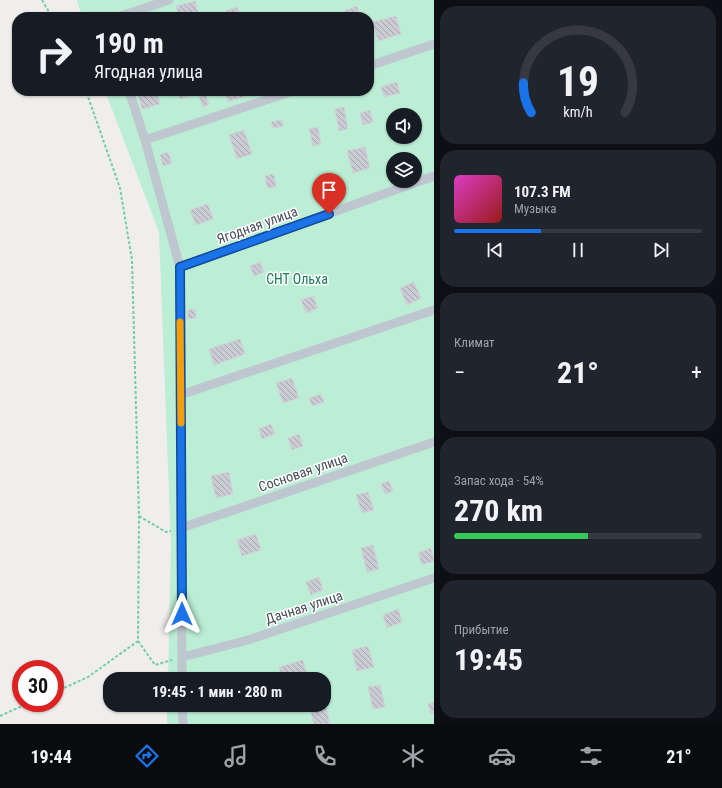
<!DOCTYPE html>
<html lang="ru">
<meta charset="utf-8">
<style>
:root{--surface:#171b24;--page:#20242c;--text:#f1f3f6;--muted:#9ea1a6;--line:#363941;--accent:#1a73e8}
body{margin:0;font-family:"Roboto Condensed",sans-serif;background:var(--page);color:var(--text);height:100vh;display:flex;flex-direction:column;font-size:15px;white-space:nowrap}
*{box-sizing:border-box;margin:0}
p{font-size:13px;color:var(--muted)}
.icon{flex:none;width:22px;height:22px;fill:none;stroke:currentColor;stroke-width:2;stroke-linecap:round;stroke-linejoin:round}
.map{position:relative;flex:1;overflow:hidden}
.details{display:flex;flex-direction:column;gap:6px;padding:6px;background:#0d0f14;width:288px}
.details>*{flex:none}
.banner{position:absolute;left:12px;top:12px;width:362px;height:84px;border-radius:16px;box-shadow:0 1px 3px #0004;background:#171b24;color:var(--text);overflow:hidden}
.tools{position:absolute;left:386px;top:108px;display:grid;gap:8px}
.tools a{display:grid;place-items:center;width:36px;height:36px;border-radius:50%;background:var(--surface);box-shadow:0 1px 3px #0004;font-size:20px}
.speed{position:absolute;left:12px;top:660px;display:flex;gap:8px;font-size:20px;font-weight:700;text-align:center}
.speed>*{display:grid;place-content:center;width:52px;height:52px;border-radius:50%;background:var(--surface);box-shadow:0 1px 3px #0004;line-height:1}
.speed .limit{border:6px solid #d22;background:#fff;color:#111}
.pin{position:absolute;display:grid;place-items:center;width:34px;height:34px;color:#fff;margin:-41px -17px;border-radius:50% 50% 50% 0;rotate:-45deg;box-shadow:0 0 4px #0007}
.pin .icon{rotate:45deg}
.me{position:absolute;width:44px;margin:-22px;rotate:0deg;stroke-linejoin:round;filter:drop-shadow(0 0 3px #0008)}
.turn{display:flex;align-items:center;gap:14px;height:84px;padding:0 16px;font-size:18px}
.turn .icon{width:52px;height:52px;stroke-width:2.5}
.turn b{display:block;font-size:28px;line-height:34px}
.big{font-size:30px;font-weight:700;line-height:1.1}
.details .widget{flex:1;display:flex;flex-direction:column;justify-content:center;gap:6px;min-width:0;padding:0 14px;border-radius:16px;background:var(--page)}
.details .dial{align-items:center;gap:0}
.dial svg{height:104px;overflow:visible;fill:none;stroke:var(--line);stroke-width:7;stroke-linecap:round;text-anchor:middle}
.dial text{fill:var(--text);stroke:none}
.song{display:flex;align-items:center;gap:12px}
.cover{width:48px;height:48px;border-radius:6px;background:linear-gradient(135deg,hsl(310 70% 55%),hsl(0 70% 35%))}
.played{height:4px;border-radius:2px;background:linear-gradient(90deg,var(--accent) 35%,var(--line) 35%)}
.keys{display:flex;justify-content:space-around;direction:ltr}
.heat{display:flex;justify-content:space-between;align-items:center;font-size:22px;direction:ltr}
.charge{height:6px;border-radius:3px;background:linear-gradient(90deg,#34c759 54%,var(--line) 0)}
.trip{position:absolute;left:103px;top:672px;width:228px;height:40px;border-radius:16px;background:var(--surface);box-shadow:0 1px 3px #0004;font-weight:700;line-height:40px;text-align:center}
.menu{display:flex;height:64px;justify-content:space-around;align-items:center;background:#090b0e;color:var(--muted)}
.menu .icon{width:28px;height:28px}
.menu .current{color:var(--accent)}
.menu b{font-size:18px;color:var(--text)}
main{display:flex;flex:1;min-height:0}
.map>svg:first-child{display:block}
.green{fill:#bbeed4;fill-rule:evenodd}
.building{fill:url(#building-back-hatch);stroke:#d1d2d9}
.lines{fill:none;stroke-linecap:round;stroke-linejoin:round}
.path{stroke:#73cca9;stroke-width:2;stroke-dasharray:3 2;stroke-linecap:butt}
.street{stroke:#bec6cf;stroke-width:9}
.route-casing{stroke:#114b97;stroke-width:10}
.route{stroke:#1a73e8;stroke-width:7}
.slow{stroke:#f59e0b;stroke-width:7}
.labels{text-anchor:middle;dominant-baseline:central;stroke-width:3;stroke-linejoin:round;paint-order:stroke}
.street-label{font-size:14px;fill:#464e5a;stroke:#fff}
.park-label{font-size:14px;fill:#177b53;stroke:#fff}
</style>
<main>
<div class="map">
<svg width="434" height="724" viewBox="0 0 434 724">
<defs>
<pattern id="building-back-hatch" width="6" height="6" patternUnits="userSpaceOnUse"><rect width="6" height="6" fill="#cacbd3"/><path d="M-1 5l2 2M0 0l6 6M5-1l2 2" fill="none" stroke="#a6a7ae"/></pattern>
</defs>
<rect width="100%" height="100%" fill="#f0eded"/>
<!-- green -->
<path class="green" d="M77 0H434V724H167V705H324V679H168L171 544 159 232 105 91H369V17H82ZM393 115H415V137H393ZM393 159H415V181H393Z"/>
<!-- building -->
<path class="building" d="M195 1 199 17H179L176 6Z
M357 6 360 16 346 17 344 11Z
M237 7 241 17H228L226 11Z
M396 16 401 34 378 41 373 22Z
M397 82 400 93 384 97 381 87Z
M147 91H156L160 104 142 109 138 94Z
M178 91H191L193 95 180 99Z
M197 91H204L209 104 203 107Z
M224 91H260L228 102Z
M344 107 348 129 339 131 335 109Z
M370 110 373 122 363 125 360 113Z
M282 120 283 126 273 128 271 122Z
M415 125 419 137 407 140 406 137H415Z
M318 127 321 144 313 146 309 129Z
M244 130 252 154 237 159 229 135Z
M365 147 370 168 353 173 347 151Z
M168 152 172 163 163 166 160 155Z
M274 174 276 187 267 188 265 176Z
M208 204 213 219 196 225 190 210Z
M260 262 264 272 254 276 250 266Z
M414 282 421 298 407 305 400 288Z
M313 296 318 308 306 313 301 300Z
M195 309 196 318 188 319 187 310Z
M240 339 245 354 214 365 209 349Z
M292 378 299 398 283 403 276 383Z
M321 394 324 402 312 406 309 398Z
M271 424 275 434 262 439 259 429Z
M299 434 303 446 292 450 288 438Z
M229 472 233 494 216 498 211 476Z
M389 481 393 491 385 494 381 484Z
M368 492 374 510 362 513 356 495Z
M256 534 261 550 242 556 237 540Z
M373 545 379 569 367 572 361 548Z
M431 548 434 561 422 565 418 553Z
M319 577 323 590 311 595 306 582Z
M398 609 402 622 387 628 383 615Z
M368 646 374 667 357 671 352 650Z
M303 660 307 675 295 679H282L279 667Z
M380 685 385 707 373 709 368 687Z
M434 702V713L431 714 428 704Z
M325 704 330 724H314L310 709Z"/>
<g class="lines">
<!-- path -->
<path class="path" d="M42 0 52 17
M139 516 166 532 171 531
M138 641 155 665 172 660
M55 692 88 677 138 641 139 516 132 260 120 188 86 91
M0 716 29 703"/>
<!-- street -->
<path class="street" d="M118 17 169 0
M369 66 434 44
M129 91 145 140 180 267 182 679
M145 140 293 91
M180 267 434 176
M180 395 434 310
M181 528 434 442
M182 657 248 640 434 578
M182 705 183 724"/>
</g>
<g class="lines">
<!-- route casing -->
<g class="route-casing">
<path id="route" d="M182 614 180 267 329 214"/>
</g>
<!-- route -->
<use href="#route" class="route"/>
<!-- slow -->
<path class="slow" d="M180 322 181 423"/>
</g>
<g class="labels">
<!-- street labels -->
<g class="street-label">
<text transform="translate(257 225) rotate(-20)">Ягодная улица</text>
<text transform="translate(303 472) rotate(-19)">Сосновая улица</text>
<text transform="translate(304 607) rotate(-18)">Дачная улица</text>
</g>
<!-- park labels -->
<g class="park-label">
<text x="297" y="279">СНТ Ольха</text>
</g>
</g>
</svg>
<div class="tools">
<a><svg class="icon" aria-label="sound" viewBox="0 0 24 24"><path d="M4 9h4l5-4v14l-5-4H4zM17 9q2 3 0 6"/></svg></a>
<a><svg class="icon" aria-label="layers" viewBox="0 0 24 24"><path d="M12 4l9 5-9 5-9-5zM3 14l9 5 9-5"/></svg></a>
</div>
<div class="speed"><div class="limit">30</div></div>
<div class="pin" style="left:329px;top:214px;background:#d93025"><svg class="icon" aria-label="arrive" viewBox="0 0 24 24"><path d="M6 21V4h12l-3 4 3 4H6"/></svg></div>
<svg class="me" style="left:182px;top:614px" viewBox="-20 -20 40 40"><path d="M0-17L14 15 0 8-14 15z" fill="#1a73e8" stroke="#fff" stroke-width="4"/></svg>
<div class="trip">19:45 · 1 мин · 280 m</div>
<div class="banner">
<div class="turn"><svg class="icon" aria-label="right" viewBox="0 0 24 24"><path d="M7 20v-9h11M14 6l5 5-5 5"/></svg><div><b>190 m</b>Ягодная улица</div></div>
</div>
</div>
<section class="details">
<div class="widget dial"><svg viewBox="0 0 100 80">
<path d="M14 69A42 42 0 1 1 86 69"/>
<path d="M14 69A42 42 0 0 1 8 46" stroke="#1a73e8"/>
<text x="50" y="56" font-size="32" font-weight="700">19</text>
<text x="50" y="72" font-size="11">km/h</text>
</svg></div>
<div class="widget">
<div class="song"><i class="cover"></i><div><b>107.3 FM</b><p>Музыка</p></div></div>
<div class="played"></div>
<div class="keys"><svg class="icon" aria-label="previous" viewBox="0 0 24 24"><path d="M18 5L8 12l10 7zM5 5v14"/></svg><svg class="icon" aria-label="pause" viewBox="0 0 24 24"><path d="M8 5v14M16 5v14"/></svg><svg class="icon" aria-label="next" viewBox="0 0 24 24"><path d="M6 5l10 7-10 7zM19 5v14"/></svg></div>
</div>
<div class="widget"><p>Климат</p>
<div class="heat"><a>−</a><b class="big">21°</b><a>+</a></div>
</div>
<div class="widget"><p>Запас хода · 54%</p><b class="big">270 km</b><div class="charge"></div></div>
<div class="widget"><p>Прибытие</p><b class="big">19:45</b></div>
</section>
</main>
<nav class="menu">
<b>19:44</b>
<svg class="icon current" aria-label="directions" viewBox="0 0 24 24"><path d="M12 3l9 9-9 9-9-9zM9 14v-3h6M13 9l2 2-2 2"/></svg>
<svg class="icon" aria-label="music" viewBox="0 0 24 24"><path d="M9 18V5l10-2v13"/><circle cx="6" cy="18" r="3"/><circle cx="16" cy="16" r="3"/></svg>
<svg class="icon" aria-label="phone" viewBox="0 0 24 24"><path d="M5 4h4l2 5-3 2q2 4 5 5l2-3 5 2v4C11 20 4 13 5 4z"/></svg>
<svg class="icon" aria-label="climate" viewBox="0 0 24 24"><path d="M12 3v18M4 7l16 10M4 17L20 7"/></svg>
<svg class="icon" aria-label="car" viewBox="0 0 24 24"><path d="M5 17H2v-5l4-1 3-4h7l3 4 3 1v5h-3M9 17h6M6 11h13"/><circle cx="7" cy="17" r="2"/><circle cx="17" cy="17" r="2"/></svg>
<svg class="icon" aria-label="filters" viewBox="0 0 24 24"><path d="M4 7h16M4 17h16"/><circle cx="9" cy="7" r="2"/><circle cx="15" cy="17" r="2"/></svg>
<b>21°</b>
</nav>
